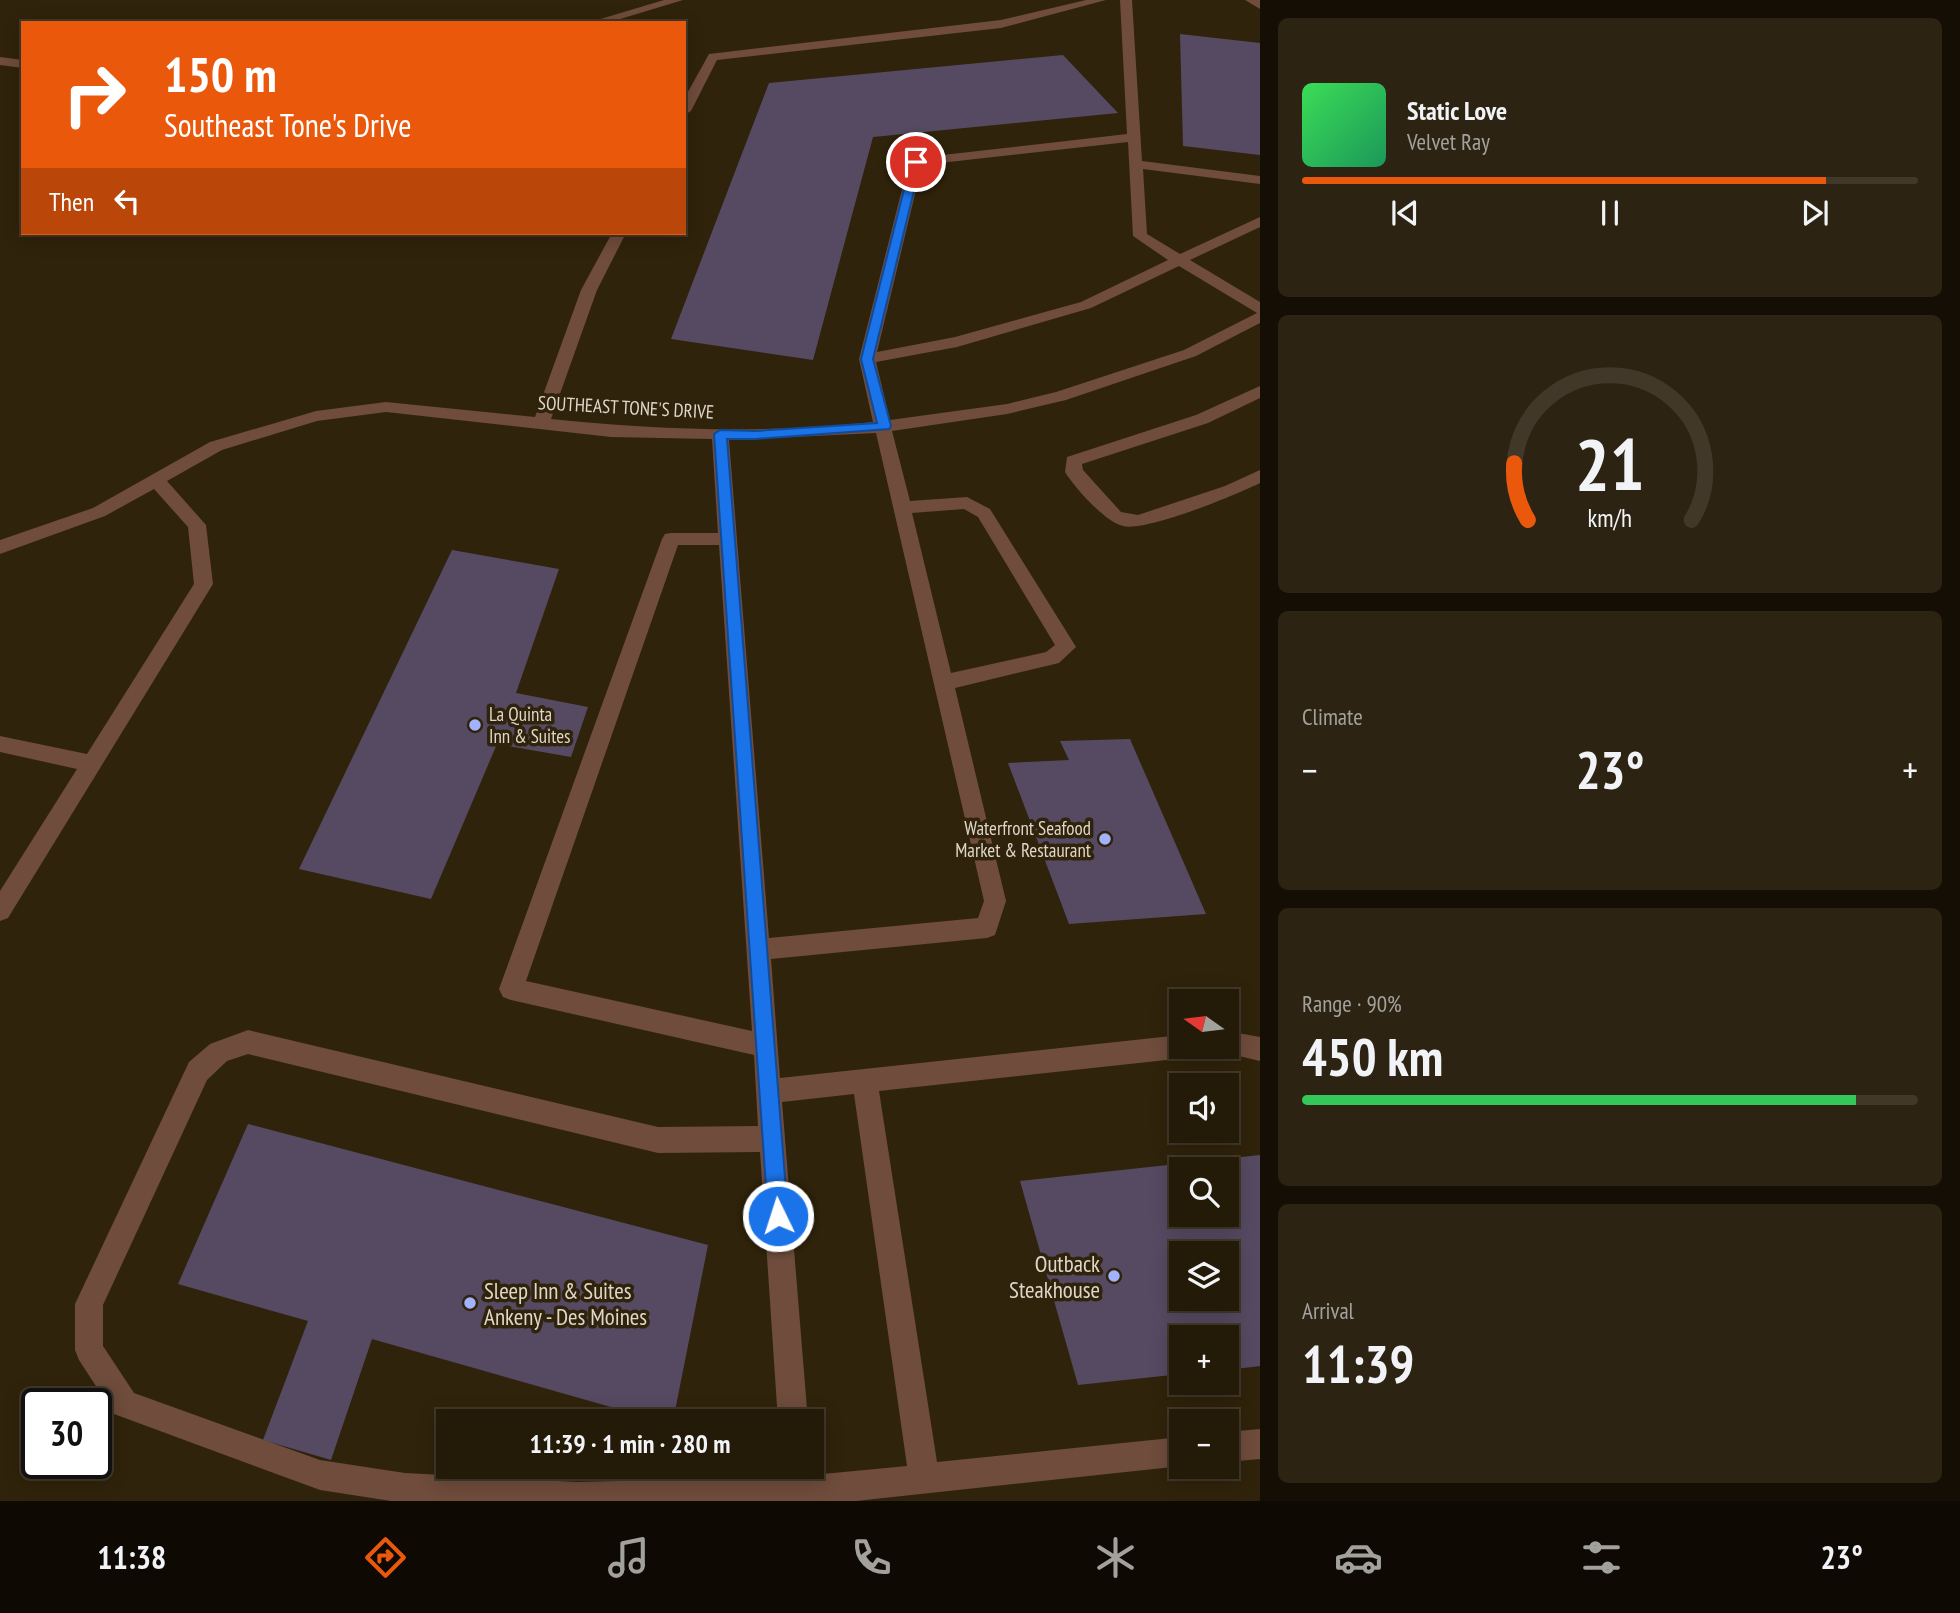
<!DOCTYPE html>
<meta charset="utf-8">
<style>
:root{--surface:#241a08;--page:#2c2312;--text:#f1f3f6;--muted:#a3a19c;--line:#413829;--accent:#ea580c}
body{margin:0;font-family:"PT Sans Narrow",sans-serif;background:var(--page);color:var(--text);height:100vh;display:flex;flex-direction:column;font-size:26px;white-space:nowrap}
*{box-sizing:border-box;margin:0}
p{font-size:23px;color:var(--muted)}
.icon{flex:none;width:38px;height:38px;fill:none;stroke:currentColor;stroke-width:2;stroke-linecap:round;stroke-linejoin:round}
.map{position:relative;flex:1;overflow:hidden}
.side{display:flex;flex-direction:column;gap:18px;padding:18px;background:#140e04;width:700px}
.side>*{flex:none}
.top-card{position:absolute;left:21px;top:21px;width:665px;height:214px;border-radius:0px;box-shadow:0 4px 18px #0003,0 0 0 2px var(--line);background:#ea580c;color:#fff;overflow:hidden}
.needle{width:46px;rotate:284deg}
.fabs{position:absolute;left:1169px;top:989px;display:grid;gap:14px}
.fabs a{display:grid;place-items:center;width:70px;height:70px;border-radius:0px;background:var(--surface);box-shadow:0 4px 18px #0003,0 0 0 2px var(--line);font-size:35px}
.speed{position:absolute;left:21px;top:1388px;display:flex;gap:14px;font-size:35px;font-weight:700;text-align:center}
.speed>*{display:grid;place-content:center;width:91px;height:91px;border-radius:50%;background:var(--surface);box-shadow:0 4px 18px #0003,0 0 0 2px var(--line);line-height:1}
.speed .limit{border:4px solid #111;border-radius:10px;background:#fff;color:#111}
.pin{position:absolute;display:grid;place-items:center;width:60px;height:60px;color:#fff;margin:-30px;border:4px solid #fff;border-radius:50%;box-shadow:0 2px 7px #0007}
.me{position:absolute;width:77px;margin:-38px;rotate:356deg;stroke-linejoin:round;filter:drop-shadow(0 0 5px #0008)}
.turn{display:flex;align-items:center;gap:24px;height:147px;padding:0 28px;font-size:32px}
.turn .icon{width:91px;height:91px;stroke-width:2.5}
.turn b{display:block;font-size:49px;line-height:60px}
.then{display:flex;align-items:center;height:66px;padding:0 28px;background:#0003;gap:14px;font-size:26px}
.big{font-size:52px;font-weight:700;line-height:1.1}
.side .card{flex:1;display:flex;flex-direction:column;justify-content:center;gap:10px;min-width:0;padding:0 24px;border-radius:10px;background:var(--page)}
.side .dial{align-items:center;gap:0}
.dial svg{height:182px;overflow:visible;fill:none;stroke:var(--line);stroke-width:7;stroke-linecap:round;text-anchor:middle}
.dial text{fill:var(--text);stroke:none}
.song{display:flex;align-items:center;gap:21px}
.cover{width:84px;height:84px;border-radius:10px;background:linear-gradient(135deg,hsl(130 70% 55%),hsl(150 70% 35%))}
.played{height:7px;border-radius:4px;background:linear-gradient(90deg,var(--accent) 85%,var(--line) 85%)}
.keys{display:flex;justify-content:space-around;direction:ltr}
.heat{display:flex;justify-content:space-between;align-items:center;font-size:38px;direction:ltr}
.charge{height:10px;border-radius:5px;background:linear-gradient(90deg,#34c759 90%,var(--line) 0)}
.trip{position:absolute;left:436px;top:1409px;width:388px;height:70px;border-radius:0px;background:var(--surface);box-shadow:0 4px 18px #0003,0 0 0 2px var(--line);font-weight:700;line-height:70px;text-align:center}
.tab-bar{display:flex;height:112px;justify-content:space-around;align-items:center;background:#0e0a03;color:var(--muted)}
.tab-bar .icon{width:49px;height:49px}
.tab-bar .selected{color:var(--accent)}
.tab-bar b{font-size:32px;color:var(--text)}
main{display:flex;flex:1;min-height:0}
.map>svg:first-child{display:block}
.building{fill:#564a62;fill-rule:evenodd}
.lines{fill:none;stroke-linecap:round;stroke-linejoin:round}
.minor{fill:#6f4c3c;fill-rule:evenodd}
.route{fill:#1a73e8;stroke:#114b97;stroke-width:2}
.poi-dot{fill:#a2b2fd;stroke:#30230b;stroke-width:2.5}
.labels{text-anchor:middle;dominant-baseline:central;stroke-width:7;stroke-linejoin:round;paint-order:stroke}
.street-label{font-size:19px;fill:#dfd7c9;stroke:#30230b}
.poi-label{font-size:19px;fill:#dfd7c9;stroke:#30230b;text-anchor:start}
.near-poi-label{font-size:23px;fill:#dfd7c9;stroke:#30230b;text-anchor:end}
</style>
<main>
<div class="map">
<svg width="1260" height="1501" viewBox="0 0 1260 1501">
<rect width="100%" height="100%" fill="#30230b"/>
<!-- building -->
<path class="building" d="M1180 34 1260 43V155L1183 146Z
M1063 55 1118 113 873 137 813 360 671 339 769 83Z
M452 550 559 569 516 693 588 707 571 757 497 744 431 899 299 869Z
M1130 739 1206 914 1069 924 1008 763 1069 760 1060 741Z
M248 1124 708 1245 673 1421H660L372 1339 331 1460 263 1440 308 1321 178 1284Z
M1260 1155V1366L1227 1370V1337H1181V1374L1078 1385 1020 1181ZM1181 1169H1227V1214H1181ZM1181 1253H1227V1298H1181Z"/>
<g class="lines">
<!-- minor -->
<path class="minor" d="M664 0H683L607 23H587Z
M1086 0H1106L1001 28 717 60 691 111 684 115V99L709 54 1001 20Z
M1120 0H1132L1142 161 1260 176V184L1143 169 1147 234 1180 254 1260 217V227L1190 260 1260 302V323L1196 356 1066 400 1007 414 892 431 910 501 967 497 990 509 1076 647 1059 663 955 688 1006 901 995 935 987 938 771 959 780 1078 1181 1035V1046H1197L1194 1054 1185 1058 879 1091 937 1462 1181 1437 1182 1466 856 1501H391L320 1490 114 1414 79 1360 75 1350V1304L189 1062 210 1044 248 1030 658 1127 758 1126 754 1055 511 1000 503 997 499 989 662 539 665 534 671 533H718L712 439 611 437 386 412 317 421 222 450 167 481 206 525 213 584 8 918 0 921V891L77 769 0 752V736L87 754 194 584 188 527 154 489 105 516 0 554V540L93 508 210 442 316 411 386 402 535 417 581 290 612 233H626L597 290 551 419C657 430 767 434 873 422L859 359 909 162 916 158 1127 134ZM1128 142 1133 236 1168 260 1081 302 955 337 877 352 922 165ZM1179 266 1257 313 1184 350 1056 392 1007 404 890 420 876 362 957 347 1091 308ZM876 433 984 901 978 918 769 938 729 440ZM964 509 978 517 1055 645 1046 652 951 673 912 513ZM678 545H719L752 1031 526 981ZM248 1054 658 1153 760 1152 778 1421H808L782 1102 854 1094 907 1466 812 1475 811 1466H781L782 1477 577 1482 405 1473 320 1460 134 1393 103 1346V1305L207 1080 227 1061Z
M1245 0H1260V9Z
M0 57 23 60V68L0 65Z
M1260 386V398L1208 423 1082 464 1083 470 1121 512 1138 515 1225 486 1260 470V483C1236 495 1146 532 1123 526 1105 522 1075 488 1065 472L1067 457 1196 415Z
M1227 1031 1260 1037V1061L1218 1051 1216 1046H1227Z
M1260 1429V1459L1227 1462V1432Z"/>
</g>
<!-- route -->
<path class="route" d="M916 158 921 162 873 359 891 426 889 429 755 439H727L788 1216 785 1223 778 1226 771 1223 768 1216 714 434 720 430 755 431 877 423 861 359 911 162Z"/>
<!-- markers -->
<g class="poi-dot">
<circle cx="475" cy="725" r="7"/>
<circle cx="1105" cy="839" r="7"/>
<circle cx="1114" cy="1276" r="7"/>
<circle cx="470" cy="1303" r="7"/>
</g>
<g class="labels">
<!-- street labels -->
<g class="street-label">
<text transform="translate(626 407) rotate(3)">SOUTHEAST TONE'S DRIVE</text>
</g>
<!-- poi labels -->
<g class="poi-label">
<text x="489" y="714">La Quinta<tspan x="489" dy="22">Inn &amp; Suites</tspan></text>
<text x="1091" y="828" text-anchor="end">Waterfront Seafood<tspan x="1091" dy="22">Market &amp; Restaurant</tspan></text>
</g>
<!-- near-poi labels -->
<g class="near-poi-label">
<text x="1100" y="1263">Outback<tspan x="1100" dy="26">Steakhouse</tspan></text>
<text x="484" y="1290" text-anchor="start">Sleep Inn &amp; Suites<tspan x="484" dy="26">Ankeny - Des Moines</tspan></text>
</g>
</g>
</svg>
<div class="fabs">
<a><svg class="needle" viewBox="-14 -14 28 28"><path d="M0-13l5 13h-10z" fill="#e53935"/><path d="M0 13l5-13h-10z" fill="#a3a19c"/></svg></a>
<a><svg class="icon" aria-label="sound" viewBox="0 0 24 24"><path d="M4 9h4l5-4v14l-5-4H4zM17 9q2 3 0 6"/></svg></a>
<a><svg class="icon" aria-label="search" viewBox="0 0 24 24"><circle cx="10" cy="10" r="6"/><path d="M15 15l6 6"/></svg></a>
<a><svg class="icon" aria-label="layers" viewBox="0 0 24 24"><path d="M12 4l9 5-9 5-9-5zM3 14l9 5 9-5"/></svg></a>
<a>+</a>
<a>−</a>
</div>
<div class="speed"><div class="limit">30</div></div>
<div class="pin" style="left:916px;top:162px;background:#d93025"><svg class="icon" aria-label="arrive" viewBox="0 0 24 24"><path d="M6 21V4h12l-3 4 3 4H6"/></svg></div>
<svg class="me" style="left:778px;top:1216px" viewBox="-20 -20 40 40"><circle r="17" fill="#1a73e8" stroke="#fff" stroke-width="3"/><path d="M0-11L8 9 0 5-8 9z" fill="#fff"/></svg>
<div class="trip">11:39 · 1 min · 280 m</div>
<div class="top-card">
<div class="turn"><svg class="icon" aria-label="right" viewBox="0 0 24 24"><path d="M7 20v-9h11M14 6l5 5-5 5"/></svg><div><b>150 m</b>Southeast Tone's Drive</div></div>
<div class="then">Then<svg class="icon" aria-label="left" viewBox="0 0 24 24"><path d="M17 20v-9H6M10 6l-5 5 5 5"/></svg></div>
</div>
</div>
<section class="side">
<div class="card">
<div class="song"><i class="cover"></i><div><b>Static Love</b><p>Velvet Ray</p></div></div>
<div class="played"></div>
<div class="keys"><svg class="icon" aria-label="previous" viewBox="0 0 24 24"><path d="M18 5L8 12l10 7zM5 5v14"/></svg><svg class="icon" aria-label="pause" viewBox="0 0 24 24"><path d="M8 5v14M16 5v14"/></svg><svg class="icon" aria-label="next" viewBox="0 0 24 24"><path d="M6 5l10 7-10 7zM19 5v14"/></svg></div>
</div>
<div class="card dial"><svg viewBox="0 0 100 80">
<path d="M14 69A42 42 0 1 1 86 69"/>
<path d="M14 69A42 42 0 0 1 8 44" stroke="#ea580c"/>
<text x="50" y="56" font-size="32" font-weight="700">21</text>
<text x="50" y="72" font-size="11">km/h</text>
</svg></div>
<div class="card"><p>Climate</p>
<div class="heat"><a>−</a><b class="big">23°</b><a>+</a></div>
</div>
<div class="card"><p>Range · 90%</p><b class="big">450 km</b><div class="charge"></div></div>
<div class="card"><p>Arrival</p><b class="big">11:39</b></div>
</section>
</main>
<nav class="tab-bar">
<b>11:38</b>
<svg class="icon selected" aria-label="directions" viewBox="0 0 24 24"><path d="M12 3l9 9-9 9-9-9zM9 14v-3h6M13 9l2 2-2 2"/></svg>
<svg class="icon" aria-label="music" viewBox="0 0 24 24"><path d="M9 18V5l10-2v13"/><circle cx="6" cy="18" r="3"/><circle cx="16" cy="16" r="3"/></svg>
<svg class="icon" aria-label="phone" viewBox="0 0 24 24"><path d="M5 4h4l2 5-3 2q2 4 5 5l2-3 5 2v4C11 20 4 13 5 4z"/></svg>
<svg class="icon" aria-label="climate" viewBox="0 0 24 24"><path d="M12 3v18M4 7l16 10M4 17L20 7"/></svg>
<svg class="icon" aria-label="car" viewBox="0 0 24 24"><path d="M5 17H2v-5l4-1 3-4h7l3 4 3 1v5h-3M9 17h6M6 11h13"/><circle cx="7" cy="17" r="2"/><circle cx="17" cy="17" r="2"/></svg>
<svg class="icon" aria-label="filters" viewBox="0 0 24 24"><path d="M4 7h16M4 17h16"/><circle cx="9" cy="7" r="2"/><circle cx="15" cy="17" r="2"/></svg>
<b>23°</b>
</nav>
